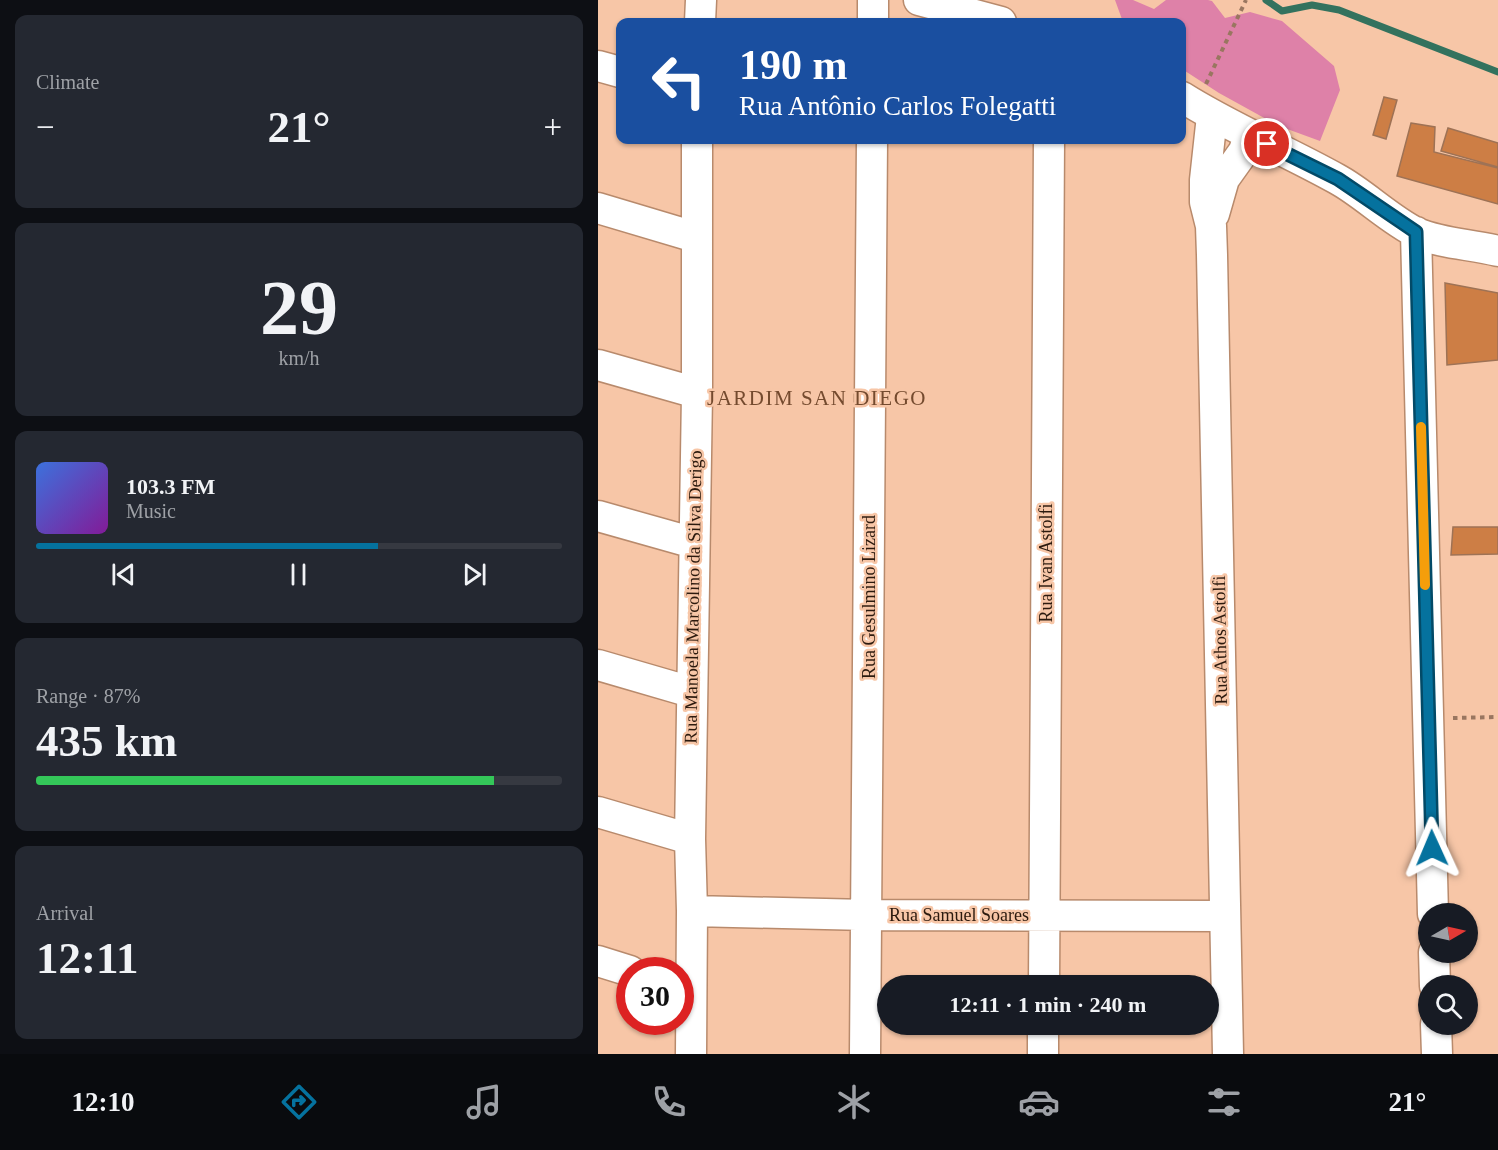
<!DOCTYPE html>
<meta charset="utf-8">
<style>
:root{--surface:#171b24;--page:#242831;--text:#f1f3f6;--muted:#9ea1a6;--line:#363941;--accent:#05729e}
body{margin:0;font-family:Georgia,serif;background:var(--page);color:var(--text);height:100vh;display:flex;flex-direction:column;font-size:22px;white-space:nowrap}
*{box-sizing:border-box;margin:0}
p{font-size:20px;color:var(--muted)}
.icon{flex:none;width:33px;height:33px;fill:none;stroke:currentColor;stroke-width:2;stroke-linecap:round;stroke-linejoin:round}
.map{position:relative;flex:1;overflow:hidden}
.side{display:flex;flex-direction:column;gap:15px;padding:15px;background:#0d0f14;width:598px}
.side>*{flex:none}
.hud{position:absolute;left:18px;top:18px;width:570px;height:126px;border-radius:12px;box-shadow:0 2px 4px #0004;background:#1a4fa0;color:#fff;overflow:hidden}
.needle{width:39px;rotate:81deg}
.buttons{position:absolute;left:820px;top:903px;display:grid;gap:12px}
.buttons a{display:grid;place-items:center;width:60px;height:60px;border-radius:50%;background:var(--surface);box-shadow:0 2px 4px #0004;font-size:30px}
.speed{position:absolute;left:18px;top:957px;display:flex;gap:12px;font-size:30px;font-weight:700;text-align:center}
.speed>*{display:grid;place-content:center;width:78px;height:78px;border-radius:50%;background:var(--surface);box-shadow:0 2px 4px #0004;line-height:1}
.speed .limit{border:9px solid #d22;background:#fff;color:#111}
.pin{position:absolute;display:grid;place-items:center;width:51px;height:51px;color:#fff;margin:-26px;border:3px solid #fff;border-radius:50%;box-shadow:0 2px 6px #0007}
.me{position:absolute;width:66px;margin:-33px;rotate:359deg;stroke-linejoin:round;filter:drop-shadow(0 0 4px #0008)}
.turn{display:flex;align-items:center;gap:21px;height:126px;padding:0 24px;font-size:27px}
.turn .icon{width:78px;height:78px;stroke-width:2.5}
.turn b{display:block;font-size:42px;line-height:51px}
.big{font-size:45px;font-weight:700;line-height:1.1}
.side .card{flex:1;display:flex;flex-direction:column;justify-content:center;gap:9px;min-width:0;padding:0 21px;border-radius:12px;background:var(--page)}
.side .dial{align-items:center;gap:0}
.dial b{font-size:78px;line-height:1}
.song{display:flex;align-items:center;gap:18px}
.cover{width:72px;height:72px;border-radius:9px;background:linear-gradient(135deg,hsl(220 70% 55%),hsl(290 70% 35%))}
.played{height:6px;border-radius:3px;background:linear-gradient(90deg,var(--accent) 65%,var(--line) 65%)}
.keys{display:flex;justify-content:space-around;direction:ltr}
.heat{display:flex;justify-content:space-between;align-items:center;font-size:33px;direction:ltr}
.charge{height:9px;border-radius:4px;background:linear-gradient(90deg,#34c759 87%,var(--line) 0)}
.trip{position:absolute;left:279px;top:975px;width:342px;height:60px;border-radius:30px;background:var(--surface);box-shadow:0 2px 4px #0004;font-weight:700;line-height:60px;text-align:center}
.tab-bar{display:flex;height:96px;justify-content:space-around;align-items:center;background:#090b0e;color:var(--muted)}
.tab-bar .icon{width:42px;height:42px}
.tab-bar .on{color:var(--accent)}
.tab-bar b{font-size:27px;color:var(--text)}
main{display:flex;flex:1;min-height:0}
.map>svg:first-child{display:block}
.forest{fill:#de81a8}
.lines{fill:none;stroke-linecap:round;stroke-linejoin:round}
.stream{stroke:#33725e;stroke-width:7}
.building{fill:#cd7e45;stroke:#9e7255;stroke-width:1.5}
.minor-casing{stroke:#b88a6c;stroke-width:33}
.path{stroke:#997660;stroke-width:4;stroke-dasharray:4.5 4.5;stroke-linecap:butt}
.minor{stroke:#fff;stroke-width:30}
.route-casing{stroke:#034a67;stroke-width:15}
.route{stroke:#05729e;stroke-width:10}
.slow{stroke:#f59e0b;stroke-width:10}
.labels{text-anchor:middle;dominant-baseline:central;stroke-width:5;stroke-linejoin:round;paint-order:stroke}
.street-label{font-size:18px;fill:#2c1a0e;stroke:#f7c6a7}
.quarter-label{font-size:21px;letter-spacing:1.5px;fill:#744a2e;stroke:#f7c6a7}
</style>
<main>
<section class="side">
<div class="card"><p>Climate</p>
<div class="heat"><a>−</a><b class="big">21°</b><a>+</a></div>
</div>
<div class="card dial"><b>29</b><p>km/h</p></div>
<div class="card">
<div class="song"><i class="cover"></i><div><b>103.3 FM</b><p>Music</p></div></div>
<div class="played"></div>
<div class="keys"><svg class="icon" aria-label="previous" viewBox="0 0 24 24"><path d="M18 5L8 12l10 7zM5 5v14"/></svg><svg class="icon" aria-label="pause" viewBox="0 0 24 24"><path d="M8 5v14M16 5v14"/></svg><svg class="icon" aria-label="next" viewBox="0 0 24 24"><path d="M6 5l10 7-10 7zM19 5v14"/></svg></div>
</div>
<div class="card"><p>Range · 87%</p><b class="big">435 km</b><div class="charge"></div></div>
<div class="card"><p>Arrival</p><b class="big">12:11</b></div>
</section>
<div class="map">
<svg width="900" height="1054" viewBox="0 0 900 1054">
<rect width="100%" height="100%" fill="#f7c6a7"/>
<!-- forest -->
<path class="forest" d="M517 0H535L556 9 568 0H610L614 1 627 18 652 12 684 21 736 66 742 90 722 141 681 126 621 93 584 69V22H525Z"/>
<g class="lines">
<!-- stream -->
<path class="stream" d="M668 0 684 11 714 5 741 10 900 72"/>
</g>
<!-- building -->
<path class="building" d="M786 97 799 100 788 139 775 135Z
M813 123 837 127 836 152 900 168V204L799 176Z
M850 128 900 143V167L843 151Z
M847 283 900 293V360L849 365Z
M855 527H900V554L853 555Z"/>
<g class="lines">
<!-- minor casing -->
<g class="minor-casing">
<path id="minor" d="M321 0 403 22
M102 22 103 0
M275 22V0
M0 66 22 72
M584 97C633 128 687 150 739 179 765 193 792 220 819 233 845 244 872 244 900 251
M614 116 607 180V202L613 226 614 255 630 1054
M0 208 97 237
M616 214 626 179 646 151 651 135
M818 232 835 914
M0 365 99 393
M0 516 96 543
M0 665 93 692
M0 812 92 839
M94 911 269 915 627 916
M836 952 837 986
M0 961 32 971
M446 986 451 140
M838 1024 839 1054
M93 1054 94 911 92 839 99 393V140
M267 1054 274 140
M445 1054V1024"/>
</g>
<!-- path -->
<path class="path" d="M608 84 648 0
M855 718 900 717"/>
<!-- minor -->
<use href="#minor" class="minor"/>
</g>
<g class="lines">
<!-- route casing -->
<g class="route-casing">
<path id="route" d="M669 144 740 179 818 232 834 848"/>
</g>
<!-- route -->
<use href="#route" class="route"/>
<!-- slow -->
<path class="slow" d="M823 427 827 585"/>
</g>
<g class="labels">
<!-- street labels -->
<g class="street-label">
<text transform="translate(448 563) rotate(-90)">Rua Ivan Astolfi</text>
<text transform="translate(95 597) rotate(-89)">Rua Manoela Marcolino da Silva Derigo</text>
<text transform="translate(271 597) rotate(-90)">Rua Gesulmino Lizard</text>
<text transform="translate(622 640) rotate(-91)">Rua Athos Astolfi</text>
<text x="361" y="915">Rua Samuel Soares</text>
</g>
<!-- quarter labels -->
<g class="quarter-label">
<text x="219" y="398">JARDIM SAN DIEGO</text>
</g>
</g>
</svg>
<div class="buttons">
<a><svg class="needle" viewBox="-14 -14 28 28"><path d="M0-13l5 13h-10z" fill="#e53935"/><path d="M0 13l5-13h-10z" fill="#9ea1a6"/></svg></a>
<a><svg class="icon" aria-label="search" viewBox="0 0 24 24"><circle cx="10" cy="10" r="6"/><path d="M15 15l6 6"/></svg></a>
</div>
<div class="speed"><div class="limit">30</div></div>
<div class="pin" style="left:669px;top:144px;background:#d93025"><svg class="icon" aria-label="arrive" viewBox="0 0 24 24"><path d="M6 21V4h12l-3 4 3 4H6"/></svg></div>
<svg class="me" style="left:834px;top:848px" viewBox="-20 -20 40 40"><path d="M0-17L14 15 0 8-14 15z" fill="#05729e" stroke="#fff" stroke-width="4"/></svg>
<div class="trip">12:11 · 1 min · 240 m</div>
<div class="hud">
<div class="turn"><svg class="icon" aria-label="left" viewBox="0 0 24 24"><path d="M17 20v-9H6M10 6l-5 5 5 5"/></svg><div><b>190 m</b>Rua Antônio Carlos Folegatti</div></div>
</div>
</div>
</main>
<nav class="tab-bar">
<b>12:10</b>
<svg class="icon on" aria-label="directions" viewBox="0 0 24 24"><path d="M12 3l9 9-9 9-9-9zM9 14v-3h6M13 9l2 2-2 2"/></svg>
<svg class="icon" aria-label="music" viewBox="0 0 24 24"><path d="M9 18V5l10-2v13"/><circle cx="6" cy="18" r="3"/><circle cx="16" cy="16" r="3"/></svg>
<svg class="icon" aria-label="phone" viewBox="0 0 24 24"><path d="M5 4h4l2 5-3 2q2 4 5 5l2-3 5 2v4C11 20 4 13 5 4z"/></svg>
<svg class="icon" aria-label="climate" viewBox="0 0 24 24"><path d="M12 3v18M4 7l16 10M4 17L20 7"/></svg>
<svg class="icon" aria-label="car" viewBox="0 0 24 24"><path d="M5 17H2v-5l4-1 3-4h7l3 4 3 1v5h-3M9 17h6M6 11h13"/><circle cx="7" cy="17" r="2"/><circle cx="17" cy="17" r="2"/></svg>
<svg class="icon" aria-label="filters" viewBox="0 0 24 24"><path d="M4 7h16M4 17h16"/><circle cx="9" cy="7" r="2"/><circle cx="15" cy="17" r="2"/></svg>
<b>21°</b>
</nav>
